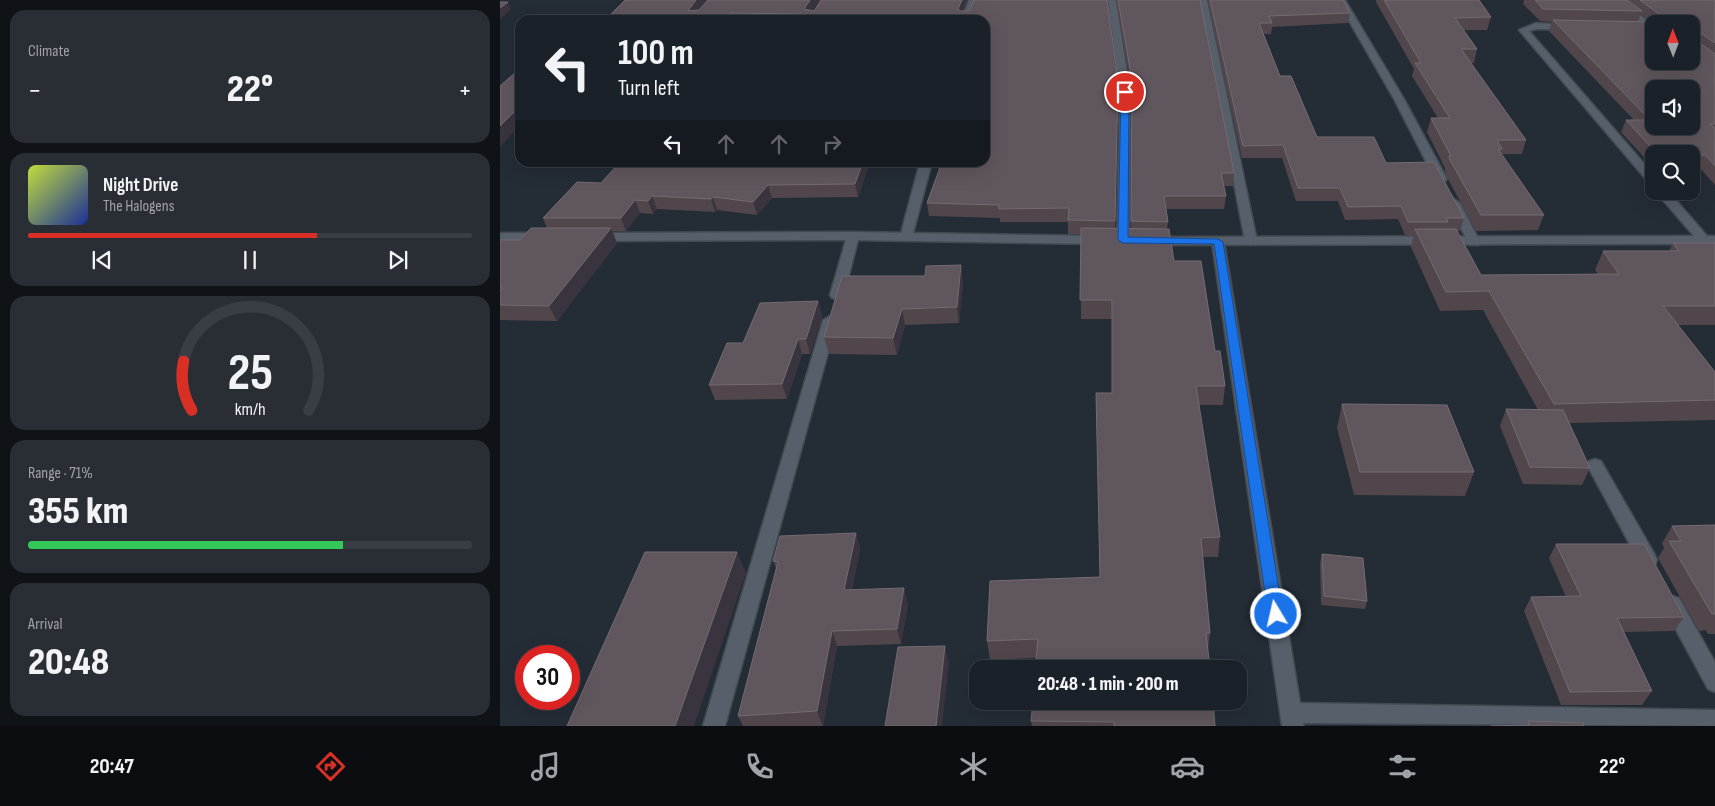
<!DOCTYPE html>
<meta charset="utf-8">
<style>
:root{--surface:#1b2128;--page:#282e34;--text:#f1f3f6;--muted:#a0a3a8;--line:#393e45;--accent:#d93025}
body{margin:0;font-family:"Sofia Sans Condensed",sans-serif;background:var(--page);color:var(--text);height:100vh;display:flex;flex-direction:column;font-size:19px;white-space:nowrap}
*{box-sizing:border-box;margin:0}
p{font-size:16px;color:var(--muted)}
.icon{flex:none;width:28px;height:28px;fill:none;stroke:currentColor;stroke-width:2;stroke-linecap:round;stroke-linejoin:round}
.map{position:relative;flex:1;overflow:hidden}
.drawer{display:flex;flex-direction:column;gap:10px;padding:10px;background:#0f1216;width:500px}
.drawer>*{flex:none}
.top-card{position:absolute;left:15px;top:15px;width:475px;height:152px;border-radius:15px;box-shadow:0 5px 20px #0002,0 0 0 1px var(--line);background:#1b2128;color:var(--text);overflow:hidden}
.needle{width:32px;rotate:359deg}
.fabs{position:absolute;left:1145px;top:15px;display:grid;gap:10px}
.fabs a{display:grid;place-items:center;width:55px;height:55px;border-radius:10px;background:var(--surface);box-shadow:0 5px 20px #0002,0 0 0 1px var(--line);font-size:25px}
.speed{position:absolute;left:15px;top:645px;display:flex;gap:10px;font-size:25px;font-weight:700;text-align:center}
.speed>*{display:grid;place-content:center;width:65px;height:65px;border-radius:50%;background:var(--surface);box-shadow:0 5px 20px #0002,0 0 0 1px var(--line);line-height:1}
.speed .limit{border:8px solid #d22;background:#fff;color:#111}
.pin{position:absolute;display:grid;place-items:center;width:42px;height:42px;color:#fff;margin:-21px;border:2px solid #fff;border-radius:50%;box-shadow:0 1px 5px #0007}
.me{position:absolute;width:55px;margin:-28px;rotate:351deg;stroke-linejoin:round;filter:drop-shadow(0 0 4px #0008)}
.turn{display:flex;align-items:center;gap:18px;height:105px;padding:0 20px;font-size:22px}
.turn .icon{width:65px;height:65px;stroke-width:2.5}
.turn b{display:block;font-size:35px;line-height:42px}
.lanes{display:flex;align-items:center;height:48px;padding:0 20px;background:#0003;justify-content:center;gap:25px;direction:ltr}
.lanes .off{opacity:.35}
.big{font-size:38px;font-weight:800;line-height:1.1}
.drawer .widget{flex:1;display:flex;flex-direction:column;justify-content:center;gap:8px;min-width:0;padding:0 18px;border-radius:15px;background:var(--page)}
.drawer .dial{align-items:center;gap:0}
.dial svg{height:130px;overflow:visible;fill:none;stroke:var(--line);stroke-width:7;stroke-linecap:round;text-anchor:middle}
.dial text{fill:var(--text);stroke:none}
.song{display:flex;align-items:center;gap:15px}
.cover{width:60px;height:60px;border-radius:8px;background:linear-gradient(135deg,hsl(70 70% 55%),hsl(230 70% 35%))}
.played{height:5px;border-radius:2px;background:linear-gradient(90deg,var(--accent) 65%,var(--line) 65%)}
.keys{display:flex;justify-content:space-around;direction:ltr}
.heat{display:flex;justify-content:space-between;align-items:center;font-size:28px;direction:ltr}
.charge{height:8px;border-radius:4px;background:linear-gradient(90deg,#34c759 71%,var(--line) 0)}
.trip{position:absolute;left:469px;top:660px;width:278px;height:50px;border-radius:15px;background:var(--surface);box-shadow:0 5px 20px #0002,0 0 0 1px var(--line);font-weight:800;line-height:50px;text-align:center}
.dock{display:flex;height:80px;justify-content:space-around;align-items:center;background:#0b0d10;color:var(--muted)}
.dock .icon{width:35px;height:35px}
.dock .selected{color:var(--accent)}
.dock b{font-size:22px;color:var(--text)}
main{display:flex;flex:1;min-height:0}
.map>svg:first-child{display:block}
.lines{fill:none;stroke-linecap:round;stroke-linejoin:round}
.minor-casing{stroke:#424951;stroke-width:3}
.tertiary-casing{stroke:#424951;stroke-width:3}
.minor{fill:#565f6a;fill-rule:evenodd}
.tertiary{fill:#565f6a;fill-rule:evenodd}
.wall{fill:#51464c;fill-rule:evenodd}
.shaded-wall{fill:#39343d}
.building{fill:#60565d;stroke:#736c72;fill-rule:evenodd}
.route{fill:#1a73e8;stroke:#114b97}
</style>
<main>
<section class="drawer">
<div class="widget"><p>Climate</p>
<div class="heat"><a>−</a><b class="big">22°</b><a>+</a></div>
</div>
<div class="widget">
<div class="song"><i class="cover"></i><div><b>Night Drive</b><p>The Halogens</p></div></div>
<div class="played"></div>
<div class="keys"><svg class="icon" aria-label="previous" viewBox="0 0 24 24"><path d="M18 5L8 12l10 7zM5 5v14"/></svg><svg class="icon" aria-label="pause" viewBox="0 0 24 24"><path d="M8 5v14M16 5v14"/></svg><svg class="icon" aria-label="next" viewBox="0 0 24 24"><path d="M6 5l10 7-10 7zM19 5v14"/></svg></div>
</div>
<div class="widget dial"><svg viewBox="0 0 100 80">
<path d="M14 69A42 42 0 1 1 86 69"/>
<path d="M14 69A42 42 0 0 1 9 39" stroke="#d93025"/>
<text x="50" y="56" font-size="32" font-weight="700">25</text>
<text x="50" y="72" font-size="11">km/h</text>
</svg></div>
<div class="widget"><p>Range · 71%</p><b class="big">355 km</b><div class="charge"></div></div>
<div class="widget"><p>Arrival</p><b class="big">20:48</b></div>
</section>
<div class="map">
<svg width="1215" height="726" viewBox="0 0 1215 726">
<rect width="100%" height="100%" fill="#242c36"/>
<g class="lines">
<!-- minor casing -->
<g class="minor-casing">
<path id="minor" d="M469 0H477L469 20H461Z
M608 0H616L630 92 629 240 623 244 617 240 620 92Z
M699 0H707L757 241 751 245 745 241Z
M837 0H845L904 99 947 179 945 181 941 182 935 179 894 99Z
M1110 0H1119L1154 25V32Z
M1036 23 1073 25 1074 27 1070 30 1037 29 1029 31 1154 175V185L1150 184 1019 30Z
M420 162H432L412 237 406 241 400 237Z
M1155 191H1168L1208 237 1210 240 1208 243H1200Z
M954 199 960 203 980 242 979 245H969L968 242 948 203Z
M353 232 359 236 344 295 337 299 332 298 330 295 347 236Z
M718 238 724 242 800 703 1215 710V726L803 723 804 726H782L712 242Z
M330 316 337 320 225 726H203L323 320Z
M1095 459 1101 461 1155 555 1157 560 1155 565 1148 568 1141 565 1087 465 1089 461Z
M1172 596 1179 598 1215 662V692L1208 689 1162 604 1165 598Z"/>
</g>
<!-- tertiary casing -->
<g class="tertiary-casing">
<path id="tertiary" d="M353 232 601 236 607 240 601 244 353 240 94 241 88 237 94 233Z
M0 233H41L47 237 41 241H0Z
M1215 236V244L652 245 646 241 652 237Z"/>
</g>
<!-- minor -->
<use href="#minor" class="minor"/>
<!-- tertiary -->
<use href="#tertiary" class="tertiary"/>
</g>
<!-- wall -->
<path class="wall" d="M125 0H208L199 10 208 0H320L312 11H314L321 0H467L463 11H469L474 0H608L618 80 615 228H631L632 92 616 0H700L734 173 733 186H724L726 196 724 209H666L668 222 667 229H669L674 261H701L715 351H720L725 386 723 405H699L720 537 718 557H703L710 633 708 650 710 669H535L536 658 490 660 487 641 490 581 600 577 596 393H612V319H581V234H568V222H500V218L429 216 427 203 442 162H485V20H105Z
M707 0H843L850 13 848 23 772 27 771 34H763L780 76 817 137 886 163 964 218 960 231H957L981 275 1098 274 1095 270 1103 251H1169L1173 243H1215V325H1178L1215 372V420L1069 423 1090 468 1082 485 1023 484 1000 426 1006 409 1038 410 983 310 940 311 911 247 914 235H905L898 219 845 220 838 201H796L782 158H742Z
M876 0H979L991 17 987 30H964L977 49 974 63H970L1026 140 1022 154H1002L1044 215 1038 230 976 231 946 175 945 171V168L927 132 931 118H938L912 76 914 69 876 2Z
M1024 0H1215V185L1199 167H1191V154H1154V167H1153L1121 132 1126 120H1134L1049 31 1052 22 1040 21 1023 4ZM1141 14 1151 22 1138 21Z
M120 162H370L358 197 272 198 257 215 217 210 215 212 157 209 153 214 140 213 126 231H112L117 243 57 321 0 320V240H20L47 228 43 218 101 183Z
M463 282 459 323 405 325 397 355 329 354 324 337Z
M318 301 322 316 310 354H302L287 399 215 400 209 385 243 343Z
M842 404 974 472 965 496 854 495 837 428Z
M1215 525V634H1208L1206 630 1199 631 1158 558 1164 548 1162 543 1172 526Z
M356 533 360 549 352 590 408 604 401 644 337 646 323 726H243L238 716 276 568 273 561Z
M1056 544 1184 617 1174 631 1124 632 1152 691 1142 705H1061L1024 611 1031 597H1066L1049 558Z
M822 554 867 601 865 609 821 605 820 563Z
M533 701 715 726H532L531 721Z"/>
<!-- shaded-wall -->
<path class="shaded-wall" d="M196 0H208L192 20 188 11Z
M310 0H320L306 20 304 9Z
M462 0H467L459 19 458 9Z
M8 2 11 10 0 19V8Z
M231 13 233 20H225Z
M20 106V126L0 147V126Z
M363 162H370L358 197 355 184Z
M268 185 272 198 257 215 253 202Z
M152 196 157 209 153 214 148 201Z
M213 197 217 210 215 212 211 199Z
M135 200 140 213 126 231 121 218Z
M111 228 117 243 57 321 49 306Z
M461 265 463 282 459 323 457 307Z
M318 301 322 316 310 354 306 339Z
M402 309 405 325 397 355 393 338Z
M298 339 302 354 287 399 282 384Z
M356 533 360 549 349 606 344 590Z
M237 552 246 573 194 726H175Z
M404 588 408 604 401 644 397 629Z
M332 631 337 646 323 726 317 711Z
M445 646 449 663 442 726H436Z"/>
<!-- building -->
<path class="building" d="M125 0H196L188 11 199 10 208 0H310L304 9 314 11 321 0H462L458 9 460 11H469L474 0H607L618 80 615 221 568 220 569 208 499 209V205L427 203 442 162H485V20H298L301 14 231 13 225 20H105Z
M618 0H700L734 173H721L726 196H664L668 222 631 221 632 80Z
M710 0H843L850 13 769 16 772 23H759L780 76H791L817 137H874L886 163 934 162 964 218H946L948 222H908L901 206 848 207 840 188H798L783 145 743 146Z
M884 0H979L991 17 955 18 977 49H961L1026 140H997L1002 149H998L1044 215H981L950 160 949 156H951L931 118H950L915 63H921Z
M1035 0H1127L1142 11 1043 9Z
M1140 0H1215V43L1195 29 1194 39 1215 54V124H1210L1215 128V166L1205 155H1191V154H1157L1126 120H1150L1053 20 1160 22 1159 14ZM1154 24H1191V61H1154ZM1154 89H1191V126H1154Z
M0 2H8L0 8Z
M17 71H20V106L0 126V86Z
M120 162H363L355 184 268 185 253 202 213 197 211 199 152 196 148 201 135 200 121 218H43L77 182 101 183Z
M31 228H111L49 306 0 305V291L3 288H0V240H20Z
M581 228 669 229 674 261H701L715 351H720L725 386H696L720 537 701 538 710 633H706L710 669H535L538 639 487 641 490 581 600 577 596 393H612V300H580Z
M915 229H956L981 275 1119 274 1103 251H1179L1173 243H1215V306H1163L1215 372V400L1054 404 989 291 946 292Z
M461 265 457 307 402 309 393 338 324 337 342 276H425L426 266Z
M318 301 306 339H298L282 384 209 385 227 343H243L260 303Z
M842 404 947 405 974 472H860Z
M1006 409 1063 410 1090 468 1030 467Z
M1215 525V614H1212L1169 541H1181L1172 526Z
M356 533 344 590 404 588 397 629 332 631 317 711 238 716 278 562 273 561 280 536Z
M1056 544H1144L1184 617 1117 618 1152 691 1070 692 1031 597 1081 596Z
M145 552H237L175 726H67Z
M822 554 863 558 867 601 824 596Z
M445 646 436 726H385L398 647Z
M533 701H713L715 726H614V722L531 721Z
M1028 721 1083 723 1084 726H991L1029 725Z"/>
<!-- route -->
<path class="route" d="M625 90 629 92 628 237 718 239 723 242 783 614 781 619 776 621 771 619 768 614 714 244 623 243 618 240 621 92Z"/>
</svg>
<div class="fabs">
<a><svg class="needle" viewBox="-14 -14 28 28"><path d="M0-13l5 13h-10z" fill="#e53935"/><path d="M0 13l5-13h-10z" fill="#a0a3a8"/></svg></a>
<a><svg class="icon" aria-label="sound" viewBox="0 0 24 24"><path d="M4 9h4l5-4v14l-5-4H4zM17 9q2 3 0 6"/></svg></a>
<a><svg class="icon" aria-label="search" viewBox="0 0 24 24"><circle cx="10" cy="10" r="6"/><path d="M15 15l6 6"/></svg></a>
</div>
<div class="speed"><div class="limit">30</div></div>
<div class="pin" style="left:625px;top:92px;background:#d93025"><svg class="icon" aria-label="arrive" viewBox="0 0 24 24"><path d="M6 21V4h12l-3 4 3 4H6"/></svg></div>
<svg class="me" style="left:776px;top:614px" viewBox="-20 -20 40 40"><circle r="17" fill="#1a73e8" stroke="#fff" stroke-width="3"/><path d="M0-11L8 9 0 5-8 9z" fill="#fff"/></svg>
<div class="trip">20:48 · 1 min · 200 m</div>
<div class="top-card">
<div class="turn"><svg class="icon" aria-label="left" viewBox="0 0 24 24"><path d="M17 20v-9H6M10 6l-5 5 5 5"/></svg><div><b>100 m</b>Turn left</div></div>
<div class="lanes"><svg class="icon" aria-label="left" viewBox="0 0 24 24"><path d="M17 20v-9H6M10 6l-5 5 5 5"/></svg><svg class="icon off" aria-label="ahead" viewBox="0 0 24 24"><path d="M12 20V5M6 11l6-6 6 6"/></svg><svg class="icon off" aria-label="ahead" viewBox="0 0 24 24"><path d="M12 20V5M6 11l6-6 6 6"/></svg><svg class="icon off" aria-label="right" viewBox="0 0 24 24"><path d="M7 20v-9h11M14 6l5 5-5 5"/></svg></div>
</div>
</div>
</main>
<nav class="dock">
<b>20:47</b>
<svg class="icon selected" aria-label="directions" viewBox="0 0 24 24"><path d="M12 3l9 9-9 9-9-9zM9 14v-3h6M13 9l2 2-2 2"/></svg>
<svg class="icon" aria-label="music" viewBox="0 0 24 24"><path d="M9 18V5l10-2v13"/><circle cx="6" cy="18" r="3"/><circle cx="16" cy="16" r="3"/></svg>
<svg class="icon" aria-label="phone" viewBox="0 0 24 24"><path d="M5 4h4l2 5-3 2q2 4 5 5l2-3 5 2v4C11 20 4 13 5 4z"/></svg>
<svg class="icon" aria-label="climate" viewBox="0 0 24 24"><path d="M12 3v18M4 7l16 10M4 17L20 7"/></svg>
<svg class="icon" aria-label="car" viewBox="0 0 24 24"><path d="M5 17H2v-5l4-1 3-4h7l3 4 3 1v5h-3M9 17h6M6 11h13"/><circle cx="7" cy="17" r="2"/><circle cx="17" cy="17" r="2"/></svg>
<svg class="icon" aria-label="filters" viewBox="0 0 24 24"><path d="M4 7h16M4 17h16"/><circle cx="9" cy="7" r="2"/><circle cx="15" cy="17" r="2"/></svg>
<b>22°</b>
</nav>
